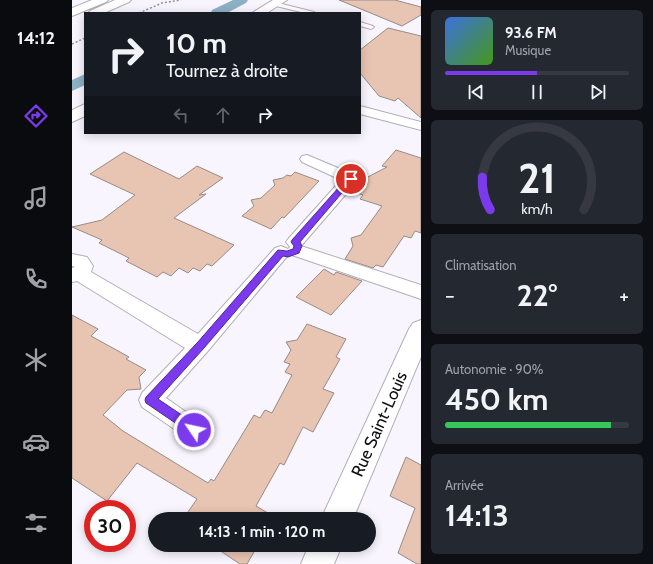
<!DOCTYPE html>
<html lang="fr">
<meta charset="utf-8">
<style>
:root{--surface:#171b24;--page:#242831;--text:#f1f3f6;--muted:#9ea1a6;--line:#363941;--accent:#7c3aed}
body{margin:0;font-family:Cabin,sans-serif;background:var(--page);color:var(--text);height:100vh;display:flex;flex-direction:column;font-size:15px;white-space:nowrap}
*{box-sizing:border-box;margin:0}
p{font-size:13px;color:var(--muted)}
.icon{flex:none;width:22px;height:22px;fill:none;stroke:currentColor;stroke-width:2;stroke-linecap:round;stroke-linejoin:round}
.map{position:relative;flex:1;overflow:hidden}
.details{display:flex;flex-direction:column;gap:10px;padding:10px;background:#0d0f14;width:232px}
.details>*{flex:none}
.banner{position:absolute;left:12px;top:12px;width:277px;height:122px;border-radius:0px;box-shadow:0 2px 10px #0003;background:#171b24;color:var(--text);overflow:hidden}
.speed{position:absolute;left:12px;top:500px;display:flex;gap:8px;font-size:20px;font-weight:700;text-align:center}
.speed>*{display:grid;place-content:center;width:52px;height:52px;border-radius:50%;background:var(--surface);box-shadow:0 2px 10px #0003;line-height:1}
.speed .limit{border:6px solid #d22;background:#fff;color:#111}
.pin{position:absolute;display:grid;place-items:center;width:34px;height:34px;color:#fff;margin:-17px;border:2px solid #fff;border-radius:50%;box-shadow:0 1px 4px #0007}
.me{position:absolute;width:44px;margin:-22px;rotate:304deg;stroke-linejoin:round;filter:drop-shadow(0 0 3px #0008)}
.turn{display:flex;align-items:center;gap:14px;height:84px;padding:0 16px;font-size:18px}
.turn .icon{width:52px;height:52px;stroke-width:2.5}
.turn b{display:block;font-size:28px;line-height:34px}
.lanes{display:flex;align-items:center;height:38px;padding:0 16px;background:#0003;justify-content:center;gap:20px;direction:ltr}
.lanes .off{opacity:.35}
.big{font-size:30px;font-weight:800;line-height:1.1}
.details .tile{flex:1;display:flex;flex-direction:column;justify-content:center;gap:6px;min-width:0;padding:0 14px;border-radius:6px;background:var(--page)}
.details .dial{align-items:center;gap:0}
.dial svg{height:104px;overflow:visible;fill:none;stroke:var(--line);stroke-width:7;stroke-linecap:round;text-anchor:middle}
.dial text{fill:var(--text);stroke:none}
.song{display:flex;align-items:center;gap:12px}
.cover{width:48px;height:48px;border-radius:6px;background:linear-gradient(135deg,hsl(220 70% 55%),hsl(100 70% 35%))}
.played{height:4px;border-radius:2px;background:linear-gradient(90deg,var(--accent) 50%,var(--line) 50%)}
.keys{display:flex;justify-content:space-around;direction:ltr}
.heat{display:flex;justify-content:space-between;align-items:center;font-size:22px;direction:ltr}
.charge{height:6px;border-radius:3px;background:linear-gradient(90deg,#34c759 90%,var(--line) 0)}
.trip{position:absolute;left:76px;top:512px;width:228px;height:40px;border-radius:20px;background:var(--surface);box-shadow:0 2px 10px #0003;font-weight:800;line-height:40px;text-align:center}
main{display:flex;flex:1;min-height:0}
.menu{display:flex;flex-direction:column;width:72px;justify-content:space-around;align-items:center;background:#090b0e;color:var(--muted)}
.menu .icon{width:28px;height:28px}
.menu .active{color:var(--accent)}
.menu b{font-size:18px;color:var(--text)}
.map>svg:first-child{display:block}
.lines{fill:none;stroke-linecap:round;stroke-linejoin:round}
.canal{fill:#8cb1c4;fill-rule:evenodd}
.building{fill:#e8c4b2;stroke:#988c86}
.service-casing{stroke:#b2aeba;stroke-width:2}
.minor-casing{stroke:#b2aeba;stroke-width:2}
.tertiary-casing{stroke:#b2aeba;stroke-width:2}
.primary-casing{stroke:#b2aeba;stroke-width:2}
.trunk-casing{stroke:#b2aeba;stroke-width:2}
.path{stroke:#949299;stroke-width:1.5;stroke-dasharray:2 2;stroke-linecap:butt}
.service{fill:#fff;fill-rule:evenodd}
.minor{fill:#fff;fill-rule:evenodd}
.tertiary{fill:#fff;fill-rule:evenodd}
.primary{fill:#fff;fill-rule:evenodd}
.trunk{fill:#fff;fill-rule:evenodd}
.route{fill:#7c3aed;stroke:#51269a}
.labels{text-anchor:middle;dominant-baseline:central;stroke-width:4;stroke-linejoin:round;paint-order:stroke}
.near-street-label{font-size:17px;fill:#0e0c10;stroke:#fff}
</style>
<main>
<nav class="menu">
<b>14:12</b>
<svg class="icon active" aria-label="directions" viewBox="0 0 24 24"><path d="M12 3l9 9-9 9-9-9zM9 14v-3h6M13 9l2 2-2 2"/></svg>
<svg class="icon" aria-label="music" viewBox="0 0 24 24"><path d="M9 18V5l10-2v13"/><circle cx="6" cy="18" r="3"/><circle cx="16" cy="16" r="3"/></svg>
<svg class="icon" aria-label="phone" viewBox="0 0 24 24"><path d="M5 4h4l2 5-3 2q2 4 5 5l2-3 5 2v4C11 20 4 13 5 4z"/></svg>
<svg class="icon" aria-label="climate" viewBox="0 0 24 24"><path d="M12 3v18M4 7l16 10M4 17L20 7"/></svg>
<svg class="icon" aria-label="car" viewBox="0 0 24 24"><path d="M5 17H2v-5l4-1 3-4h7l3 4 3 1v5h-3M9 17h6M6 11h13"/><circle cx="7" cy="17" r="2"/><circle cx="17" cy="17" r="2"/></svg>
<svg class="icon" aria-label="filters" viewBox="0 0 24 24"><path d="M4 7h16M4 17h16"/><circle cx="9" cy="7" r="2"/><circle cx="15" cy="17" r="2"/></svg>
</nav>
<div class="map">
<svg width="349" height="564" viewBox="0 0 349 564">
<rect width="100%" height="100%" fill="#f8f5ff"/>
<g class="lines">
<!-- canal -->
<path class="canal" d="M161 0H176L174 3 155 13H139L140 10Z
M13 74V85L0 91V80Z"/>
</g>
<!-- building -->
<path class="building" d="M267 0H323L349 7V15L330 26Z
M316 28 349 36V118L326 98 323 101 307 96 288 73V50Z
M324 150 349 158V233L343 231 339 238 332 236 311 267 304 265 301 268 273 259 281 246 279 238 289 235 310 206 288 199 291 195 282 192 292 179 315 167 310 166Z
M52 152 107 179 125 166 151 178 127 195 134 194 102 218 162 245 140 266 135 264 128 271 121 268 116 273 107 268 99 276 91 272 85 277 54 261 57 258 27 243 30 240 0 227 30 220 63 195 18 174Z
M223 172 247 181 212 218 210 217 199 229 170 216 182 206 179 200 189 198 203 185 201 180 211 178 215 175 219 176Z
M252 269 262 275 264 272 290 281 259 315 224 297Z
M0 315 26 329 19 336 57 357 54 359 74 370 67 377 69 389 55 390 31 415 51 431 136 483 139 479 142 481 182 415 188 418 193 410 200 413 220 375 213 372 218 364 212 362 219 350 214 342 225 340 235 324 274 339 264 357 268 359 251 389 262 393 241 432 231 427 212 465 208 463 184 506 206 519H111L125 499 65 463 35 501 0 478Z
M334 457 349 465V564H345L326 553 343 508 318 496Z
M146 545H186L175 564H168L144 548Z"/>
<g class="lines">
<!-- service casing -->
<g class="service-casing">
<path id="service" d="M202 2 242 12 243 13H233L200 5V3Z
M288 22 301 26 302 27 299 29 288 26Z"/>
</g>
<!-- minor casing -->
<g class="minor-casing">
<path id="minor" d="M288 106 349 122V130L288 114Z
M235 155 285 176 287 179 229 246 349 285V299L217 254 135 352 94 398 130 423 134 430 130 437 122 441 114 437 70 407 67 400 70 393 113 348 5 281 0 282V268L3 267 0 266V254L15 257 21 266 19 272 126 334 203 248 209 246 216 249 218 247 214 242 217 238 269 180 230 162 228 159 230 156Z"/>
</g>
<!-- tertiary casing -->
<g class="tertiary-casing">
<path id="tertiary" d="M349 320V357L281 519H249L337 329 341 323Z
M237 545H270L262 564H229Z"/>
</g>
<!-- primary casing -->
<g class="primary-casing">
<path id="primary" d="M201 0H215L195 13H180Z
M13 104V116L0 122V110Z"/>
</g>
<!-- trunk casing -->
<g class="trunk-casing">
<path id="trunk" d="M20 0H36L34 2 0 16V8Z
M43 0H59L57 2 32 13H16L18 11Z"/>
</g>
<!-- path -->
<path class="path" d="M67 13 90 3 109 0
M0 44 13 38"/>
<!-- service -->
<use href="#service" class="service"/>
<!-- minor -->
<use href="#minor" class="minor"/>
<!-- tertiary -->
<use href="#tertiary" class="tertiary"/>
<!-- primary -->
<use href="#primary" class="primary"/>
<!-- trunk -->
<use href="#trunk" class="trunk"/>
</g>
<!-- route -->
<path class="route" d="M279 176 283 179 281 180 228 242 230 246 227 253 216 257 211 256 132 348 86 399 126 426 128 430 126 433 122 435 118 433 74 403 73 400 74 397 125 343 206 250 215 251 221 249 222 246 219 242 220 240 276 177Z"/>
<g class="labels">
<!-- near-street labels -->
<g class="near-street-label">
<text transform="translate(307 424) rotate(-66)">Rue Saint-Louis</text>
</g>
</g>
</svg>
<div class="speed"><div class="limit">30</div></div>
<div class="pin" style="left:279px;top:179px;background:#d93025"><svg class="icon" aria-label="arrive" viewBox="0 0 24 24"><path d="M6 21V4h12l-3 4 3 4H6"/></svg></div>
<svg class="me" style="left:122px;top:430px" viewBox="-20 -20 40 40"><circle r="17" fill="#7c3aed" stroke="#fff" stroke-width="3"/><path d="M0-11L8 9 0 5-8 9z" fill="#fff"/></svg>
<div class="trip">14:13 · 1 min · 120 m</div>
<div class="banner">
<div class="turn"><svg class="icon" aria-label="right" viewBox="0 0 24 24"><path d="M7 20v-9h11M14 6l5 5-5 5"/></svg><div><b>10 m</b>Tournez à droite</div></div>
<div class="lanes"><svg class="icon off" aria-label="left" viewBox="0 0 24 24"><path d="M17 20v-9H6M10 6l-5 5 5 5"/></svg><svg class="icon off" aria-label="ahead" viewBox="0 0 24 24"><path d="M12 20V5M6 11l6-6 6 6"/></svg><svg class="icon" aria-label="right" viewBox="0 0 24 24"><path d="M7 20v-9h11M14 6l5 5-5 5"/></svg></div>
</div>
</div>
<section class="details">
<div class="tile">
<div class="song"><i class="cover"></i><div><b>93.6 FM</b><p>Musique</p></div></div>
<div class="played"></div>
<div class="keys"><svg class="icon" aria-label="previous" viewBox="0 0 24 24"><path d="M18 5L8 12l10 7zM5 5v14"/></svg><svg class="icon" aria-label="pause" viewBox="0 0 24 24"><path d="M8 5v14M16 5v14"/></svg><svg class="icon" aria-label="next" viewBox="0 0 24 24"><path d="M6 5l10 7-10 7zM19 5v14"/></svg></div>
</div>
<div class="tile dial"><svg viewBox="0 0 100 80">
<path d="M14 69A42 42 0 1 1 86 69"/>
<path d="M14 69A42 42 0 0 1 8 44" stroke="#7c3aed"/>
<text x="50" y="56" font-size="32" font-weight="700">21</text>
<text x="50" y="72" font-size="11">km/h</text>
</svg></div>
<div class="tile"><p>Climatisation</p>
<div class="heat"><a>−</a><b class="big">22°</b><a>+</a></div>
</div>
<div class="tile"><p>Autonomie · 90%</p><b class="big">450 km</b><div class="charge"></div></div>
<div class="tile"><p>Arrivée</p><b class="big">14:13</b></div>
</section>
</main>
